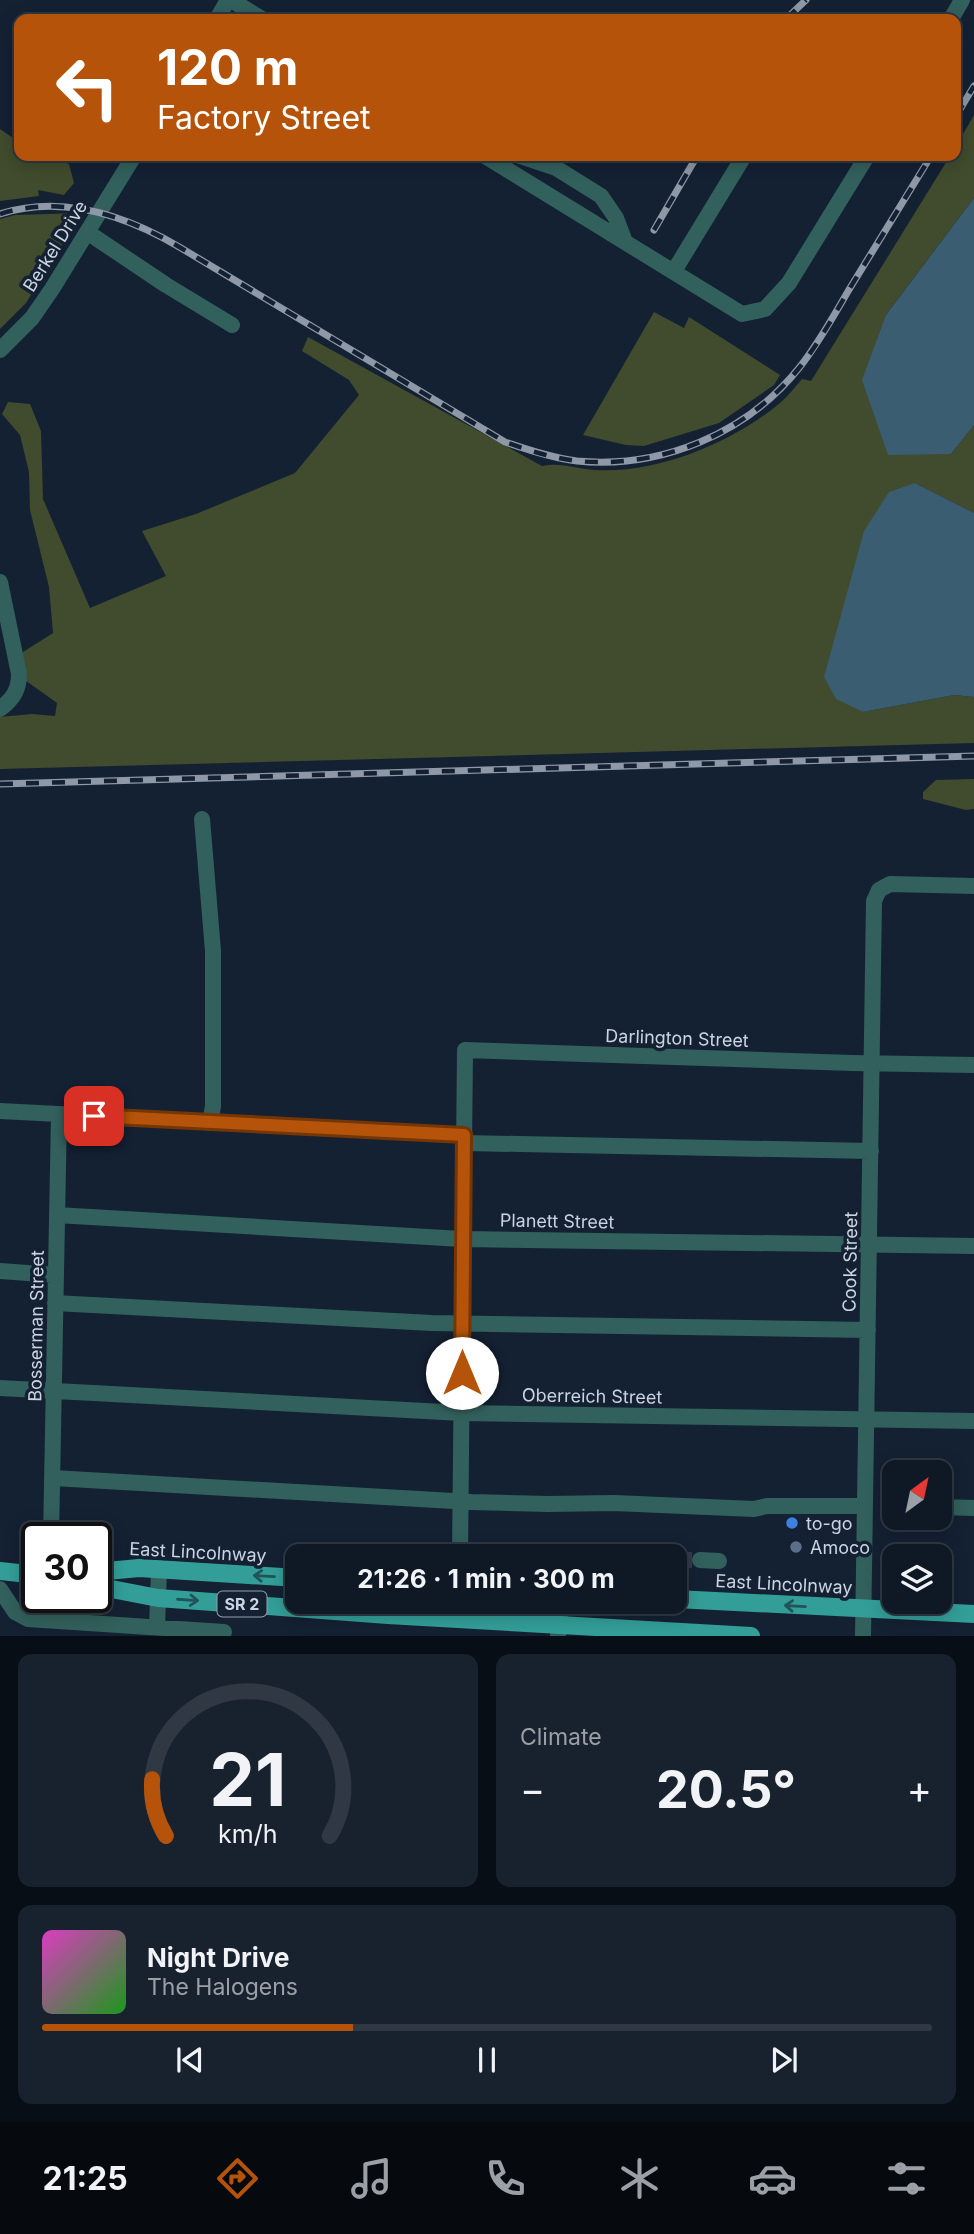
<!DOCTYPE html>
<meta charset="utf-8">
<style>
:root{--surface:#0f1926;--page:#18222e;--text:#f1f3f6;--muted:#9ba0a7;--line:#2f3843;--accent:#b45309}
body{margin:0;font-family:Inter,sans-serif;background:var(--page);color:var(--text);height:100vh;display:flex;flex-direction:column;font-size:26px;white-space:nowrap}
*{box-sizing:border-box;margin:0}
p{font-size:23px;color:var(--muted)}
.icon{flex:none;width:38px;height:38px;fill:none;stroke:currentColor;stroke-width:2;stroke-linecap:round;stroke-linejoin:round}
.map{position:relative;height:1636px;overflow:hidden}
.details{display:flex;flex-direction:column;gap:18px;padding:18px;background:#080e15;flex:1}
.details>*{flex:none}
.hud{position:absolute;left:14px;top:14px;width:947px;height:147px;border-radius:14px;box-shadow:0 4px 18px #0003,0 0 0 2px var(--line);background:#b45309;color:#fff;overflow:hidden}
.needle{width:46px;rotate:33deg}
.controls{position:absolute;left:882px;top:1460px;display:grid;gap:14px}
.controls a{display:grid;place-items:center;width:70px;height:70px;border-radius:14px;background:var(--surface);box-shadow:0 4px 18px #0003,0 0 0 2px var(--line);font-size:35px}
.speed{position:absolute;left:21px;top:1522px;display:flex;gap:14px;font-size:35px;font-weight:700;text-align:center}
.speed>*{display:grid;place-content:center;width:91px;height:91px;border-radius:50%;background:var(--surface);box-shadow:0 4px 18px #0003,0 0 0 2px var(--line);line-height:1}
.speed .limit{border:4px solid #111;border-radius:10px;background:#fff;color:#111}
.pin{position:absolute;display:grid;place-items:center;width:60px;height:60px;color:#fff;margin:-30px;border-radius:14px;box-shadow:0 4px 10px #0006}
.me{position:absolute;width:77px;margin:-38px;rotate:0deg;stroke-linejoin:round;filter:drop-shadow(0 0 5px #0008)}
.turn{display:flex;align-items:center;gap:24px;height:147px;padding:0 28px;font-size:32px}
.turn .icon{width:91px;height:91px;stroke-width:2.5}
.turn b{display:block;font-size:49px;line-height:60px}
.big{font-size:52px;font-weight:700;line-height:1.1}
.details .card{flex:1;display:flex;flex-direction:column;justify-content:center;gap:10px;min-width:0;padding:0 24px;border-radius:14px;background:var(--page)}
.details .dial{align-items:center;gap:0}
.dial svg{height:182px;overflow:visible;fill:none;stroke:var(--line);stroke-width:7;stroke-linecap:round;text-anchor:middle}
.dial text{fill:var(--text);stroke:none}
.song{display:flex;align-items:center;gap:21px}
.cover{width:84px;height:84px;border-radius:10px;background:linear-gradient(135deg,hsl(310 70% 55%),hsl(120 70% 35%))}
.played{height:7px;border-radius:4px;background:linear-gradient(90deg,var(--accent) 35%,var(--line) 35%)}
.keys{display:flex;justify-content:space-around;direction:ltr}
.heat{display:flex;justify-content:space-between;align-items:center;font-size:38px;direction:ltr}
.details .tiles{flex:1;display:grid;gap:18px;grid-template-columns:1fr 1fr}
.card:last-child{grid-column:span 2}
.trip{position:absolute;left:285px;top:1544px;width:402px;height:70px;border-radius:14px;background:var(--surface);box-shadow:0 4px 18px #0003,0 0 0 2px var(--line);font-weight:700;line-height:70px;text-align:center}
.menu{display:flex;height:112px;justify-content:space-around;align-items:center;background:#060a0f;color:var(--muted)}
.menu .icon{width:49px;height:49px}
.menu .on{color:var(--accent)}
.menu b{font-size:32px;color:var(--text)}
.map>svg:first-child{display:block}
.green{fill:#414b2d}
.water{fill:#3a5d72}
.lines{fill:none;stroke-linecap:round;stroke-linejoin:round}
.minor-tunnel{stroke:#2f3c4d;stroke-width:16;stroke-dasharray:16 8;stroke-linecap:butt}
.minor{stroke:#32605c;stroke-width:16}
.major{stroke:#339e98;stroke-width:18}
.rail-casing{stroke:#8e98a6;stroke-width:7}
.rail{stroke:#142133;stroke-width:4.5;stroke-dasharray:13;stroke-linecap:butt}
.oneway{stroke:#20535b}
.route-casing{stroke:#753606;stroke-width:18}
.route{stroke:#b45309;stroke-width:12}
.shop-dot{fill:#3f7fe0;stroke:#142133;stroke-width:2.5}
.service-dot{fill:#5c6f8a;stroke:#142133;stroke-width:2.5}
.labels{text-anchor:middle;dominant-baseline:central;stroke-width:7;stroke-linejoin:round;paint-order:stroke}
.shield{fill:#142133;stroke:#949eac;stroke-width:2}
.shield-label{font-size:16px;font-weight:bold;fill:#cbd4e0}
.street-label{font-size:18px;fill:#cbd4e0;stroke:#142133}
.poi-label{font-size:18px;fill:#cbd4e0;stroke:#142133;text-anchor:start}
</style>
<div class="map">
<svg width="974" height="1636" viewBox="0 0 974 1636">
<rect width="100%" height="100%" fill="#142133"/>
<!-- green -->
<path class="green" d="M974 115V198L886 315 951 454 974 425V513L915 483 863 712 954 695 974 697V743L0 769V717L32 714 55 716 57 703 22 678 23 652 53 633 49 587 30 510 29 472 20 435 2 414 8 402 30 404 41 431 43 499 90 608 166 576 142 531 196 514 295 473 359 395 349 380 302 351 308 337 542 466C563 462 575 469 595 470 658 474 733 442 780 403 788 396 795 387 802 379L811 381 950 156H956V146Z
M0 129 19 142V156H47L69 164 74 183 64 195 38 190 39 196 0 201Z
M82 213 26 303 0 329V219L15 215Z
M654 312 684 328 689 317 780 375 774 385 719 423 644 446 626 445 583 435Z
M974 779V809L966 810 923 799V792L936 780Z"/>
<!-- water -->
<path class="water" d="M974 198V425L951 454 888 455 862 380 886 315Z
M915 483 974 513V697L954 695 863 712 836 699 824 677 864 531 889 492Z"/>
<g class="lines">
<!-- minor-tunnel -->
<path class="minor-tunnel" d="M676 1560H700"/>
<!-- minor -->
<path class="minor" d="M231 0 262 19
M217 19 228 0
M951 19 962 0
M485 156 742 314 765 309 789 283 867 156
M520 156 556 168 601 196 616 218 625 242
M87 232 166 285 232 325
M674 271 744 156
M0 350 32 318 52 289 134 156
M0 582 19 674C19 690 13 699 0 709
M202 819 213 951V1106L210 1123
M0 1111 464 1135
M464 1143 871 1151
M57 1215 462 1239 974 1246
M0 1271 55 1275
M55 1303 432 1323 868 1330
M0 1388 462 1413 974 1421
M53 1478 471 1502 548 1504 614 1503 754 1509 767 1506H865
M940 1507 974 1508
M51 1538 59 1114
M460 1556 465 1050 852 1063 974 1065
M700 1560 719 1561
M0 1589 15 1612 28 1619 224 1632
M458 1618 459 1601
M157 1627 159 1570
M558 1636 561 1601
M863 1636 874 901 879 890 890 884 974 886"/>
<!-- major -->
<path class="major" d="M0 1571 37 1575
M96 1572 139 1568 298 1578
M96 1586 158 1598 388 1615 751 1636
M676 1599 974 1614"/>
<!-- rail casing -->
<g class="rail-casing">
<path id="rail" d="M786 19 806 0
M956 116 974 86
M0 214C63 194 127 216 181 248L505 442C528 450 552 458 577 461 661 469 746 434 799 368 819 343 834 315 850 288 877 244 904 200 931 156
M654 230 697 156
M0 784 974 756"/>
</g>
<!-- rail -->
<use href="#rail" class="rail"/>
</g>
<!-- one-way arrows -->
<defs><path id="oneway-shaft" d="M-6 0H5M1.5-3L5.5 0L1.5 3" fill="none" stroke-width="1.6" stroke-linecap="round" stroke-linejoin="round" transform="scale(1.75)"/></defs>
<g class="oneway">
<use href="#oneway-shaft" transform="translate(264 1576) rotate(-177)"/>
<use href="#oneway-shaft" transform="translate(188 1600) rotate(4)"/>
<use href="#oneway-shaft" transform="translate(795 1606) rotate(-177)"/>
</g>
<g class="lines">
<!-- route casing -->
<g class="route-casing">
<path id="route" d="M94 1116 464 1135 462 1373"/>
</g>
<!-- route -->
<use href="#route" class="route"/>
</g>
<!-- markers -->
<circle class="shop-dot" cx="792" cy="1523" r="7"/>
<circle class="service-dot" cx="796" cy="1547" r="7"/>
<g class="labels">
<!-- shield labels -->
<rect class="shield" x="217.5" y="1591.5" width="49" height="25" rx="5"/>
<g class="shield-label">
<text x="242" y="1604">SR 2</text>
</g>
<!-- street labels -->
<g class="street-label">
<text transform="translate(55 246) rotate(-58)">Berkel Drive</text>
<text transform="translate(677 1038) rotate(2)">Darlington Street</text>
<text transform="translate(557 1221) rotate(1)">Planett Street</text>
<text transform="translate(850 1262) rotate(-89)">Cook Street</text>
<text transform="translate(36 1326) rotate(-89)">Bosserman Street</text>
<text transform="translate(592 1396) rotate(1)">Oberreich Street</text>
<text transform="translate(198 1552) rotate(3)">East Lincolnway</text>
<text transform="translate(784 1584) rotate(3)">East Lincolnway</text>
</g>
<!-- poi labels -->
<g class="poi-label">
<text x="806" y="1523">to-go</text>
<text x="810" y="1547">Amoco</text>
</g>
</g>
</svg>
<div class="controls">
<a><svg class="needle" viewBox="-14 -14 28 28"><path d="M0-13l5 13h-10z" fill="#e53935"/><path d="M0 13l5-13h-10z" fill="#9ba0a7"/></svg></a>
<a><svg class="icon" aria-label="layers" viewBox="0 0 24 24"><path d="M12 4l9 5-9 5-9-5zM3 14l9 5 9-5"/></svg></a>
</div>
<div class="speed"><div class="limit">30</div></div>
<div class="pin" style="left:94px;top:1116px;background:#d93025"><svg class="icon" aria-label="arrive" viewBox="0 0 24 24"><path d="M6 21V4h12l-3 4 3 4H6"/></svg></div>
<svg class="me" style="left:462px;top:1373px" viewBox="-20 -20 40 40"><circle r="19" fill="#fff"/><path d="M0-13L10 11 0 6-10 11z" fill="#b45309"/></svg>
<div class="trip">21:26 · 1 min · 300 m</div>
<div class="hud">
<div class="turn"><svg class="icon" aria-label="left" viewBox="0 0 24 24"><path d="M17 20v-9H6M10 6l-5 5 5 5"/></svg><div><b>120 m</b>Factory Street</div></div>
</div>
</div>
<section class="details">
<div class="tiles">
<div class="card dial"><svg viewBox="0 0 100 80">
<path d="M14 69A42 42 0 1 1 86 69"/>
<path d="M14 69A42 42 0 0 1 8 44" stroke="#b45309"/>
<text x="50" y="56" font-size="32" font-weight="700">21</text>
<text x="50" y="72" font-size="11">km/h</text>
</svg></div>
<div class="card"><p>Climate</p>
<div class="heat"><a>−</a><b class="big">20.5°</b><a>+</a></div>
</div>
<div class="card">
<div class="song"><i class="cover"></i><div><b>Night Drive</b><p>The Halogens</p></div></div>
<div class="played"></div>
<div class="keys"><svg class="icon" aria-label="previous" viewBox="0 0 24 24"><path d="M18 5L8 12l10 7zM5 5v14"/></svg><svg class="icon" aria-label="pause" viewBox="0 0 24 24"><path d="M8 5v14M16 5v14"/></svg><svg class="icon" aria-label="next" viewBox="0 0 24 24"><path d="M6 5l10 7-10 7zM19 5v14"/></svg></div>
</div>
</div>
</section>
<nav class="menu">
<b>21:25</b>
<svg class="icon on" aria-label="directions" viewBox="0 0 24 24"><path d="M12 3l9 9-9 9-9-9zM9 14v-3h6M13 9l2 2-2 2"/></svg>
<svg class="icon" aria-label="music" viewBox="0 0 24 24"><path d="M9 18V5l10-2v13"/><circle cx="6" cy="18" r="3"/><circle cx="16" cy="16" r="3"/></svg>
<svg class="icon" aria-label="phone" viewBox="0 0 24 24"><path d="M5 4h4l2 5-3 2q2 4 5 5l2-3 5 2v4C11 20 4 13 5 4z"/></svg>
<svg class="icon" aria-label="climate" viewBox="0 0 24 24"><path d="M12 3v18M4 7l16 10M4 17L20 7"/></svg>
<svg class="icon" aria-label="car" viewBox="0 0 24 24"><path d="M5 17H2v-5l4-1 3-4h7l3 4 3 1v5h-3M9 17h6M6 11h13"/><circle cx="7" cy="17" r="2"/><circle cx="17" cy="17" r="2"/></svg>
<svg class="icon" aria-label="filters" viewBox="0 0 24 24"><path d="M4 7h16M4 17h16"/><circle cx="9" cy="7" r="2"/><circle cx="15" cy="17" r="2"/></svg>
</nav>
